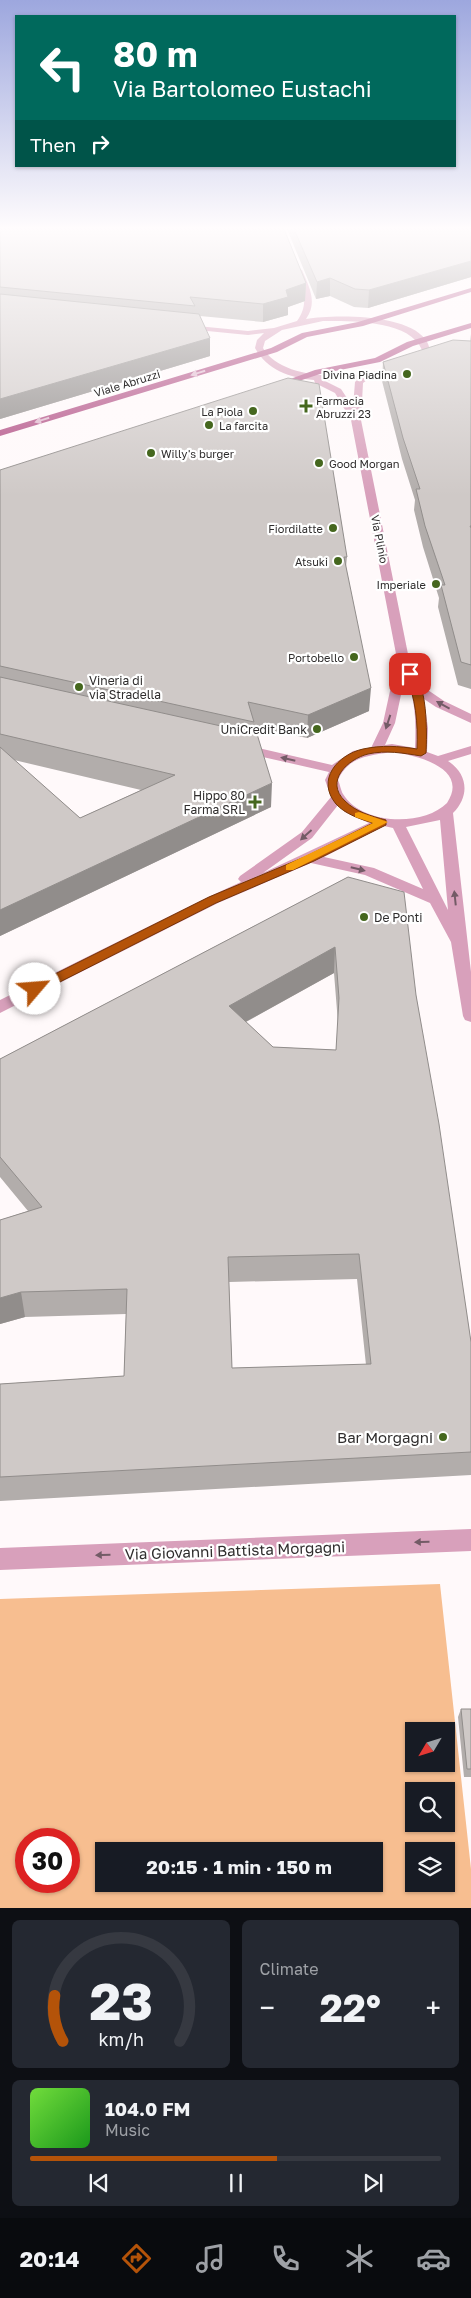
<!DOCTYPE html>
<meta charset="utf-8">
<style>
:root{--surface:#171b24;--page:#242831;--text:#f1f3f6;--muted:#9ea1a6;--line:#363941;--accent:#b45309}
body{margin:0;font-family:"Golos Text",sans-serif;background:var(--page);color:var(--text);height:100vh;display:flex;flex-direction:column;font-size:19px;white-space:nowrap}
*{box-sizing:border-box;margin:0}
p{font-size:16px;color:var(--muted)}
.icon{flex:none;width:28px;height:28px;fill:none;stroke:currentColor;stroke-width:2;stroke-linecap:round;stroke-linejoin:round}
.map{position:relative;height:1908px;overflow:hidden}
.sheet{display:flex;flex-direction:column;gap:12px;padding:12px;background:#0d0f14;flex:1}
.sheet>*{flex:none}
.hud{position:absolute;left:15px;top:15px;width:441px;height:152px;border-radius:0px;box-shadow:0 1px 4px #0004;background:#00695c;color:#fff;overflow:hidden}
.needle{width:32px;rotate:232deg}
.buttons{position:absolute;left:405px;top:1722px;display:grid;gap:10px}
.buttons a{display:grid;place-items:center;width:50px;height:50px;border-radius:0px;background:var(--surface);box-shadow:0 1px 4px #0004;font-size:25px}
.speed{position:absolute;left:15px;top:1828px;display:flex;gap:10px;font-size:25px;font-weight:700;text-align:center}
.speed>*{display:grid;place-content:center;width:65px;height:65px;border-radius:50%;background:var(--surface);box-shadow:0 1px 4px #0004;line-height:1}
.speed .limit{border:8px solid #d22;background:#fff;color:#111}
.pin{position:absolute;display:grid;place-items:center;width:42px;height:42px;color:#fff;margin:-21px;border-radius:10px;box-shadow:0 2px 8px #0006}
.me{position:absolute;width:55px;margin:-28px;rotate:63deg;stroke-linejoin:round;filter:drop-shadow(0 0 4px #0008)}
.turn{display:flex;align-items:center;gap:18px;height:105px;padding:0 15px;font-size:22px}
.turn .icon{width:65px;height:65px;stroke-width:2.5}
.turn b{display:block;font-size:35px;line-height:42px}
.then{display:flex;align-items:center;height:48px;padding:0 15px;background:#0003;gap:10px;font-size:19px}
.big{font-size:38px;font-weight:700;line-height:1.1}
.sheet .widget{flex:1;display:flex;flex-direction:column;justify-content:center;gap:8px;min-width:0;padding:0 18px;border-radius:8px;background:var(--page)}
.sheet .dial{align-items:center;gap:0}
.dial svg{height:130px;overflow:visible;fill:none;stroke:var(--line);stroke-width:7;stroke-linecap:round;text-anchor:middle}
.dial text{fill:var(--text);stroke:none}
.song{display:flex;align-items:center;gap:15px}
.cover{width:60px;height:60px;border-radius:8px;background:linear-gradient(135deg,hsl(100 70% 55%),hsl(120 70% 35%))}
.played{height:5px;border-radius:2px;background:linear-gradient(90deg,var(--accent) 60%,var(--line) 60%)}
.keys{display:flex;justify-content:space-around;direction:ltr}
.heat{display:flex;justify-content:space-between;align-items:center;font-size:28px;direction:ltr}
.sheet .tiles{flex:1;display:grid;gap:12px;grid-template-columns:1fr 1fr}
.widget:last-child{grid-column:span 2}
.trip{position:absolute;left:95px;top:1842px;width:288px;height:50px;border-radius:0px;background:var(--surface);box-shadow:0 1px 4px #0004;font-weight:700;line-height:50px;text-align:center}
.tabs{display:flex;height:80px;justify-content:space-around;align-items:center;background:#090b0e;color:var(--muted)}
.tabs .icon{width:35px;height:35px}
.tabs .active{color:var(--accent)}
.tabs b{font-size:22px;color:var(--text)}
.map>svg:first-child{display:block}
.green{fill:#f7be90;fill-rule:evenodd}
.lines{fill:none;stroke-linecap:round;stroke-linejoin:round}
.minor{fill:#d8a0bb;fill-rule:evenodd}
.major{fill:#b25085;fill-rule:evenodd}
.wall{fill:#b2adab;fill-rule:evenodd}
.shaded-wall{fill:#918d8b}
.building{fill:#cfc9c7;stroke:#918d8b;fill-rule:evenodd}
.oneway{fill:#e0b9ce}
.oneway2{fill:#735b66}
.route{fill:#b45309;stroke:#753606}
.slow{fill:#f59e0b}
.poi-dot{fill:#45671e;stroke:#fff;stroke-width:2}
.labels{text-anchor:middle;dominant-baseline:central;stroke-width:4.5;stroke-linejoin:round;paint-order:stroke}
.far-poi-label{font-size:11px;fill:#2f2d2d;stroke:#fff;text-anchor:end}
.far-street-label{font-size:11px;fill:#2f2d2d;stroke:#fff}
.poi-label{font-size:12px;fill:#2f2d2d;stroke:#fff;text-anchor:start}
.near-poi-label{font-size:15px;fill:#2f2d2d;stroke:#fff;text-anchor:end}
.near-street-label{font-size:15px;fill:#2f2d2d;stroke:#fff}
</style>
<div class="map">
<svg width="471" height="1908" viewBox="0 0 471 1908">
<rect width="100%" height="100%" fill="#fff9fa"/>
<!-- green -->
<path class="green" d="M440 1584 471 1869V1908H0V1599ZM414 1731H446V1764H414ZM414 1791H446V1824H414ZM26 1839H69V1881H26ZM104 1851H374V1884H104ZM414 1851H446V1884H414Z"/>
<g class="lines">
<!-- minor -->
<path class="minor" d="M298 268 302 270C309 287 318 302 306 319 334 314 407 314 425 339 428 342 429 347 430 350 413 371 383 367 363 383L361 420 409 659 422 686 444 701 471 714V723L436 707 424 699 428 728 427 752 438 756 471 746V754L448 761C468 774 470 796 453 813L471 972V1022L465 1020 463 1016 451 942 430 903 365 875 311 863 218 903 0 1013V1000L208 897 241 882 238 879 240 876 302 832 331 797 325 780 329 772 241 752 239 749 241 746 245 745 332 765 353 751 371 748 383 723 397 659 351 420 335 393 315 383 314 380C290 378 267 370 255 348L257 340 264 333 248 335 187 329 183 327 187 325 248 331 274 328 297 321C310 303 303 289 294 270ZM323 321C351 321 410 320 422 350 393 380 286 389 263 348L265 341 282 330ZM358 379 355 382 353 407 341 389 325 381ZM405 676C416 698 416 724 415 748L392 744 385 745 395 723ZM392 752C416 755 470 768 447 803 423 827 362 825 343 794 341 791 340 784 338 780 349 756 368 756 392 752ZM338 805 345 812 369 823 263 873 312 838ZM440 820 448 910 406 827ZM384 826 393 828 423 889 374 868 324 857Z
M471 1529V1551L0 1570V1548Z"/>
<!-- major -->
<path class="major" d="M471 288V292L363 326 307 337 277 352 0 436V430L271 348 302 333 358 322Z
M471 323V328L413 346 380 362 320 374 275 389 271 386 315 370 375 358 407 342Z"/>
</g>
<!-- wall -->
<path class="wall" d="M0 229 306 283 305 301 288 307V315L263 322 200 316 210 356 0 419Z
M287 229H471V277L368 308 354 307 330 296 316 299Z
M471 334V689L458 685 438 607 439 598 423 547 414 510 415 500 402 459 382 381 383 362 470 341Z
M0 470 347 557 346 567 369 711 307 738 254 727V733L271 807 0 936ZM14 760 141 790 80 818Z
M348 877 416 995 471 1342V1475L0 1501V1384L124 1376 126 1314 25 1317 0 1324V1220L28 1211 0 1177V1059ZM334 973 338 1023 336 1050 273 1047 246 1022ZM357 1279 366 1365 232 1368 229 1282Z
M461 1709H471V1777H464L458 1717Z"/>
<!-- shaded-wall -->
<path class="shaded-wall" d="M471 261V277L368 308 369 290Z
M330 278V296L316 299 317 282Z
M306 283 305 301 288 307V315L263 322V304L286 290Z
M210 338V356L0 419V399Z
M371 688 369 711 307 738 308 715Z
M272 783 271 807 0 936V910Z
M335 947 334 973 229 1031V1006Z
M21 1292 25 1317 0 1324V1298Z"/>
<!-- building -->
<path class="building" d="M0 229H284L306 283 286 290 288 297 263 304 190 297 195 306 0 287Z
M294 229H471V261L369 290 355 289 330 278 317 282Z
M0 294 199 314 210 338 0 399Z
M453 340 471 341V526H470L471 528V665L461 662 441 585H445L425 526 416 489H420L403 438 383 362Z
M288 378 319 384 347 557H344L371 688 308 715 248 702 254 722 0 666V470Z
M0 677 257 734 272 783 0 910V747L80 818 175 775 0 734Z
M348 877 404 892 416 995 439 1124 471 1342V1452L0 1477V1384L124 1376 127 1289 21 1292 0 1298V1220L42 1207 0 1157V1059ZM335 947 339 998 336 1050 273 1047 229 1006ZM359 1254 371 1364 232 1368 228 1257Z
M461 1709H471V1769H467Z"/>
<!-- one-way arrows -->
<defs><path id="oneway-solid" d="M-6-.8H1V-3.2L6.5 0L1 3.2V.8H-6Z" transform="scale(1.25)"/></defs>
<g class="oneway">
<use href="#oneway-solid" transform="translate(198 373) rotate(163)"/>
<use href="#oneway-solid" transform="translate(42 420) rotate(163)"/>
</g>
<g class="oneway2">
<use href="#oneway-solid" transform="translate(443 705) rotate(-151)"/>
<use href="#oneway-solid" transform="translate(388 722) rotate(108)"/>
<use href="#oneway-solid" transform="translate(288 759) rotate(-167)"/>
<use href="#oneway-solid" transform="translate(306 835) rotate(138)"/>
<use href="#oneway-solid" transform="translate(358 869) rotate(14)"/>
<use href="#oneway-solid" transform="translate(455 898) rotate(-96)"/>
<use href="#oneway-solid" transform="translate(422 1542) rotate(178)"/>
<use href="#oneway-solid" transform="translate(103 1555) rotate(178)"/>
</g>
<!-- sky -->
<linearGradient id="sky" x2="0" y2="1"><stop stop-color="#9da7de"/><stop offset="0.46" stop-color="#fffcfd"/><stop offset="1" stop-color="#fffcfd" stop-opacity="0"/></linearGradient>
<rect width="471" height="496" fill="url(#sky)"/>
<!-- route -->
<path class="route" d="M410 671C428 678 427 736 426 753L421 756C403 753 386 750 368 754 348 759 324 781 345 801 356 812 371 816 386 820V825L314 861 216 903 40 992H31L30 989 31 986 209 897 307 856 373 823C360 819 345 814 336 804 316 780 337 755 363 749 382 745 398 746 417 749 418 723 416 698 405 674Z"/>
<!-- slow -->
<path class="slow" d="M359 812 388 822 293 870H286V865L373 823 355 817V813Z"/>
<!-- markers -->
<g class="poi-dot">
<circle cx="407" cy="374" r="5"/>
<path d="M303.5 398.5h5v5h5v5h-5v5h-5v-5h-5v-5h5z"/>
<circle cx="253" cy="411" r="5"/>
<circle cx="209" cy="425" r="5"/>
<circle cx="151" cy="453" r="5"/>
<circle cx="319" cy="463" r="5"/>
<circle cx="333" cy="528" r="5"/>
<circle cx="338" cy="561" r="5"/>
<circle cx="436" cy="584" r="5"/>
<circle cx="354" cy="657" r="5"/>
<circle cx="79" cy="687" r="5"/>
<circle cx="317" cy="729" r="5"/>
<path d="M252.5 794.5h5v5h5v5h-5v5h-5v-5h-5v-5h5z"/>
<circle cx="364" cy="917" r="5"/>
<circle cx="443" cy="1437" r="5"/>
</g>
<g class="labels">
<!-- far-poi labels -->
<g class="far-poi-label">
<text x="397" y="374">Divina Piadina</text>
<text x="316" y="400" text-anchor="start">Farmacia<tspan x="316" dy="13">Abruzzi 23</tspan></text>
<text x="243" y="411">La Piola</text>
<text x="219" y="425" text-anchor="start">La farcita</text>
<text x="161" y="453" text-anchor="start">Willy's burger</text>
<text x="329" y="463" text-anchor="start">Good Morgan</text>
<text x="323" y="528">Fiordilatte</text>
<text x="328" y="561">Atsuki</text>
<text x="426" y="584">Imperiale</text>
<text x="344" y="657">Portobello</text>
</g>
<!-- far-street labels -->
<g class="far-street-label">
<text transform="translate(127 383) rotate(-17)">Viale Abruzzi</text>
<text transform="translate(380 539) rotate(79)">Via Plinio</text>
</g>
<!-- poi labels -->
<g class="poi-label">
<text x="89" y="680">Vineria di<tspan x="89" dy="14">via Stradella</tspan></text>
<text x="307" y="729" text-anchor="end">UniCredit Bank</text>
<text x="245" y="795" text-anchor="end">Hippo 80<tspan x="245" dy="14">Farma SRL</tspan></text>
<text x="374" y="917">De Ponti</text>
</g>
<!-- near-poi labels -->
<g class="near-poi-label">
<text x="433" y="1437">Bar Morgagni</text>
</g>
<!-- near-street labels -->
<g class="near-street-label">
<text transform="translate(235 1550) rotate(-2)">Via Giovanni Battista Morgagni</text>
</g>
</g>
</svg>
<div class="buttons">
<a><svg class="needle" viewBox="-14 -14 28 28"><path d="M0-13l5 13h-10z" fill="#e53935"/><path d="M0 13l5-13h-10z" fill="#9ea1a6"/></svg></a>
<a><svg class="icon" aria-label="search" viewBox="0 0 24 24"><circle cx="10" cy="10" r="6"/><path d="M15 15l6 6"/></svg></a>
<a><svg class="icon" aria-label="layers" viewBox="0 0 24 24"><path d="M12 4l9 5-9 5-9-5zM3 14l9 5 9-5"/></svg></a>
</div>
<div class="speed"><div class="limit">30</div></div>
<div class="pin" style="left:410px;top:674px;background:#d93025"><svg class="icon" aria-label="arrive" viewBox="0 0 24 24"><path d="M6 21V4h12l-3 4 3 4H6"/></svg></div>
<svg class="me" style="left:35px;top:989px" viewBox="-20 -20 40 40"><circle r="19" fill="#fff"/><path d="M0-13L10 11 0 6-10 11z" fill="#b45309"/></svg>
<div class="trip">20:15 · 1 min · 150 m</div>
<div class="hud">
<div class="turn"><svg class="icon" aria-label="left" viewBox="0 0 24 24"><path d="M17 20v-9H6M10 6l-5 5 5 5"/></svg><div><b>80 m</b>Via Bartolomeo Eustachi</div></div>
<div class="then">Then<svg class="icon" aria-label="right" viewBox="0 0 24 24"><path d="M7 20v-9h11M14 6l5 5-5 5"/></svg></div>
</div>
</div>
<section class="sheet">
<div class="tiles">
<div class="widget dial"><svg viewBox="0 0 100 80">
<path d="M14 69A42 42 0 1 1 86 69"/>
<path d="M14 69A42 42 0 0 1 9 41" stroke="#b45309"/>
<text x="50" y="56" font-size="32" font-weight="700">23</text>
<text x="50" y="72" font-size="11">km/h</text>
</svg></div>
<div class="widget"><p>Climate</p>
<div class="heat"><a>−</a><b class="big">22°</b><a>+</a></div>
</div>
<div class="widget">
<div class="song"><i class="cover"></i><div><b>104.0 FM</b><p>Music</p></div></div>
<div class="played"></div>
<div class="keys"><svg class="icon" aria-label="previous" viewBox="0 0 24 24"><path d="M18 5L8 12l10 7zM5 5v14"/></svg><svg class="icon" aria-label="pause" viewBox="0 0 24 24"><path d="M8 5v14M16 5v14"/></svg><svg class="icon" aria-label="next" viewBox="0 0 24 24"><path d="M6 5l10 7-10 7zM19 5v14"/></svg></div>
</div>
</div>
</section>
<nav class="tabs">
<b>20:14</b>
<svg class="icon active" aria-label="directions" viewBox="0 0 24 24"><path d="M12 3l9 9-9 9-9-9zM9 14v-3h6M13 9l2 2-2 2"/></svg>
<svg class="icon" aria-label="music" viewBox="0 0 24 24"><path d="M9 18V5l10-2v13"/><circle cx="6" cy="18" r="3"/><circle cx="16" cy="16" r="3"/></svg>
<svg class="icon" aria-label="phone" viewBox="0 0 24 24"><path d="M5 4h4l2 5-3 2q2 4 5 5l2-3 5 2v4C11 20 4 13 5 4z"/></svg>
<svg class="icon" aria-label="climate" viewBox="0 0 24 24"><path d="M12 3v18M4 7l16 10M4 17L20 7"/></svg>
<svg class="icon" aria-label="car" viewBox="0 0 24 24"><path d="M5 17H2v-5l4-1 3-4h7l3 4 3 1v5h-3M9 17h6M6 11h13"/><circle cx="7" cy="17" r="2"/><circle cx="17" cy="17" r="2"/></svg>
</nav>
